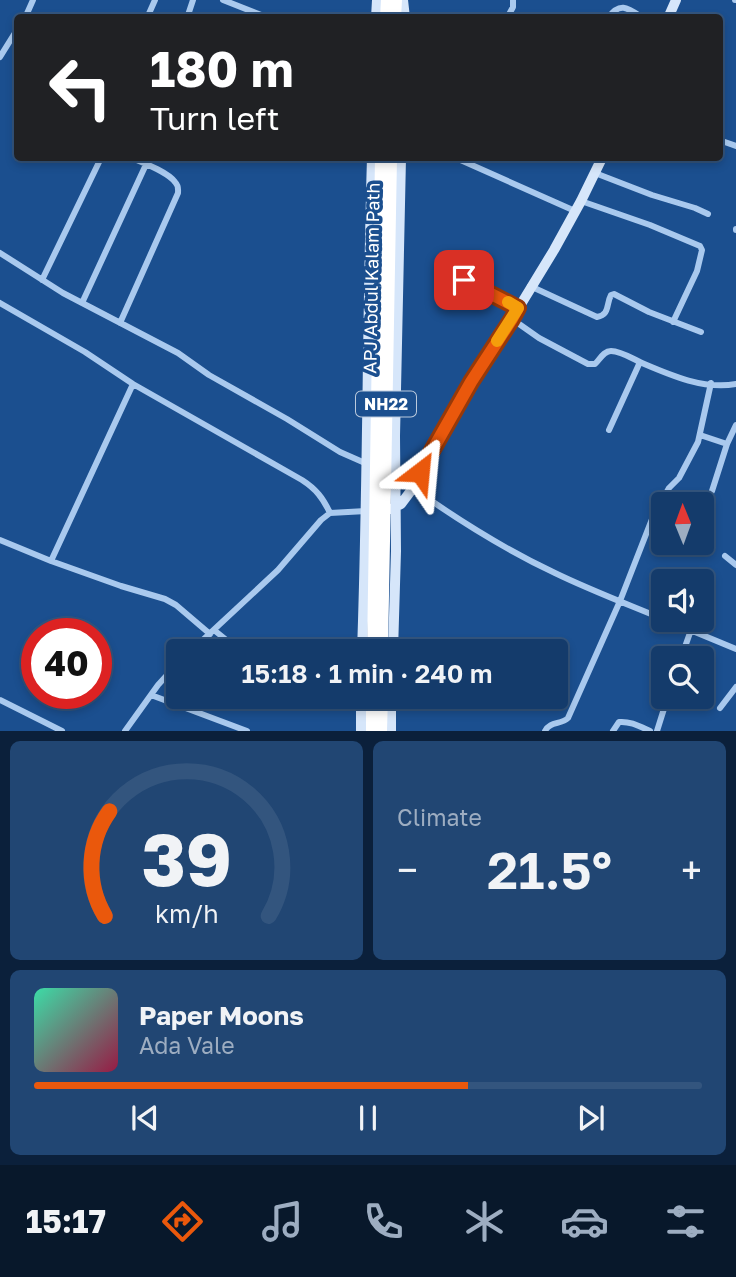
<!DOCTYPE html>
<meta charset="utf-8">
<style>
:root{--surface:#143b6b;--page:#214673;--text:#f1f3f6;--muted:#9dadc1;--line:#33557e;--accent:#ea580c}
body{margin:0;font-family:"Golos Text",sans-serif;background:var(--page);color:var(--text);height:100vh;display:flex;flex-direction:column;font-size:26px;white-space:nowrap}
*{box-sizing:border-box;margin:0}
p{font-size:23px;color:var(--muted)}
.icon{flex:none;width:38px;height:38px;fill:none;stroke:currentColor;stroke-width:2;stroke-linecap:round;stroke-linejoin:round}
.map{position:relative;height:731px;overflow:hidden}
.details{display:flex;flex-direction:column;gap:10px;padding:10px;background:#0b203b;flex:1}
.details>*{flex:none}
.top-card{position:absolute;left:14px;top:14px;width:709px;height:147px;border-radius:7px;box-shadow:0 4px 10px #0003,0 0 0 2px var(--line);background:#202124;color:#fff;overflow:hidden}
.needle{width:46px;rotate:359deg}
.fabs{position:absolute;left:651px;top:492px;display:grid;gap:14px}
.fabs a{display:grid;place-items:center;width:63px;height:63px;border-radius:7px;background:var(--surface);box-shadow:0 4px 10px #0003,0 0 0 2px var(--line);font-size:35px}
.speed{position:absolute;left:21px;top:618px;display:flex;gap:14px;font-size:35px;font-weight:700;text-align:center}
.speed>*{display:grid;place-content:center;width:91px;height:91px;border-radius:50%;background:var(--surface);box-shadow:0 4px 10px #0003,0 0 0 2px var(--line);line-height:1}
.speed .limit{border:10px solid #d22;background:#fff;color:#111}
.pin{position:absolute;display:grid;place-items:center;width:60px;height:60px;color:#fff;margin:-30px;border-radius:14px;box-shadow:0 4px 10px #0006}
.me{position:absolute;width:77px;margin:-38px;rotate:29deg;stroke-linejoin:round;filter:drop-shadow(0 0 5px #0008)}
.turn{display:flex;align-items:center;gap:24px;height:147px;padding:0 21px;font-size:32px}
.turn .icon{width:91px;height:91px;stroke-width:2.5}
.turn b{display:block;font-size:49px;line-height:60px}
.big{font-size:52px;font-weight:600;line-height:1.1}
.details .tile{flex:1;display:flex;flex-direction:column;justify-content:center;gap:10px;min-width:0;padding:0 24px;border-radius:10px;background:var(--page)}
.details .dial{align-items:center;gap:0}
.dial svg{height:182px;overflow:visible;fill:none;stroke:var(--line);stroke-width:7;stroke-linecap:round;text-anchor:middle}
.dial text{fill:var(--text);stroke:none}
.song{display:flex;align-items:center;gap:21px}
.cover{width:84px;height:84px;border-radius:10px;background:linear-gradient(135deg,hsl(160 70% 55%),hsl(340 70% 35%))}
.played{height:7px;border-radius:4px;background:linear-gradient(90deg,var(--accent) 65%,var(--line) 65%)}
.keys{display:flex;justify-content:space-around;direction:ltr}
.heat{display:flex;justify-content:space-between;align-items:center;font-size:38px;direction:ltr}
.details .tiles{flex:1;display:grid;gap:10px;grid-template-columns:1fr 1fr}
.tile:last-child{grid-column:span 2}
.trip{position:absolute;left:166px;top:639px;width:402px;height:70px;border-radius:7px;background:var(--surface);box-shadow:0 4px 10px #0003,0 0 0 2px var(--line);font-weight:600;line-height:70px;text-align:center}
.tab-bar{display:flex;height:112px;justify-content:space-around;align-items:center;background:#08182b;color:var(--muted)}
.tab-bar .icon{width:49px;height:49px}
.tab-bar .on{color:var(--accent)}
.tab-bar b{font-size:32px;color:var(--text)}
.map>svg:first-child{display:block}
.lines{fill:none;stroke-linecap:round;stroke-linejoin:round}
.street{stroke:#a9c9ee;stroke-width:6}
.secondary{stroke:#d6e6fa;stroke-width:10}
.highway{stroke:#fff;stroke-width:12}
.route-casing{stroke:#983908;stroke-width:18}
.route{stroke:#ea580c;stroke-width:12}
.slow{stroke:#f59e0b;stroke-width:12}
.labels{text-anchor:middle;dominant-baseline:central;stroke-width:7;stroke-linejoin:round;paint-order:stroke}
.shield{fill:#1b4f8f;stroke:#bbcadd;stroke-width:2}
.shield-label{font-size:16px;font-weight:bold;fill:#fff}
.street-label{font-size:18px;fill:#fff;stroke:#1b4f8f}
</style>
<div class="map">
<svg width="736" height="731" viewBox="0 0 736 731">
<rect width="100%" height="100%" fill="#1b4f8f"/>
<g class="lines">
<!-- street -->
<path class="street" d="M223 0 269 18
M735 0H736
M25 18 33 0
M147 18 155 0
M187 18 193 0
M507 18 513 7V0
M608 18C620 1 628 8 643 18
M0 57 18 28
M719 140 736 146
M456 158 575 211
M595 173 652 195 695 208 708 214
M581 201 650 225 700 246 702 250 697 271 673 322
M736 230V229
M0 253 63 293 178 353 209 375 287 419 340 452 365 463
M42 280 101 158
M464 280 518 308
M530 286 597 317C610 315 606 304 611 295L614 294 649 312 701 332
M0 303 85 352 133 384 302 480C316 489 323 498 330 513
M82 303 149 158
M512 319 539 338 588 364H595C600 359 604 351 611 351 621 351 633 359 642 363 670 375 704 390 736 384
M120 323 178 193C178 189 179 186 175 182 168 172 144 163 132 158
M609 430 640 362
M700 435 727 444
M413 488C458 520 504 549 555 573 590 590 627 604 663 619
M712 491 727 444 736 425
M0 540 51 561 121 586 165 599 176 605 210 634
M725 556 736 565
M51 561 133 384
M666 620 736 649
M214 630 235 647 243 651
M191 651 278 570 321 520 330 513 366 511
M681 658 691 630
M151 695 247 731
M0 700 62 731
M720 708 736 687
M125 731 158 685 178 663
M545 731C550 721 561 725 568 718L620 601 652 519 669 488 679 478 698 442 711 383
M613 731 619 722C630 721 639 726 650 731
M657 731 668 696"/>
<!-- secondary -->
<path class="secondary" d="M403 0 405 18
M376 18 377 0
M668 18 676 0
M391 509 401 504 413 488 433 447 471 382 512 319 554 250 581 201 602 158
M362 651C368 487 367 322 372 158
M393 651 396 551 395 436 401 158
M391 696V731
M361 731V696"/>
<!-- highway -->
<path class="highway" d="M386 18 387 0
M395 18 396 0
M373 651 381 158
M382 651 391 158
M372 731V696
M381 731 382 696"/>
</g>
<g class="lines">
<!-- route casing -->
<g class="route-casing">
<path id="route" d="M420 472 471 382 512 319 518 308 464 280"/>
</g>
<!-- route -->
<use href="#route" class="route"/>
<!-- slow -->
<path class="slow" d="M497 341 518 308 508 302"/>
</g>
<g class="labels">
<!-- shield labels -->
<rect class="shield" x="356" y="391.5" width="60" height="25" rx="5"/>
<g class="shield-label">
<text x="386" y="404">NH22</text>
</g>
<!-- street labels -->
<g class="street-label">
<text transform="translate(371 278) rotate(-89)">APJ Abdul Kalam Path</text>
</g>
</g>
</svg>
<div class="fabs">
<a><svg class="needle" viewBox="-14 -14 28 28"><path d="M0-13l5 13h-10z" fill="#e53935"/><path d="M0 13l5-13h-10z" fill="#9dadc1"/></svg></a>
<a><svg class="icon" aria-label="sound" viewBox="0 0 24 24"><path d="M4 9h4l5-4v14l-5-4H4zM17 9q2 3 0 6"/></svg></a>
<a><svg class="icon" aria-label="search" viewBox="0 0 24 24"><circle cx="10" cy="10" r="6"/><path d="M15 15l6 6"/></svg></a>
</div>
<div class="speed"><div class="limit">40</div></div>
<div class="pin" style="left:464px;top:280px;background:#d93025"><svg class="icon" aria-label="arrive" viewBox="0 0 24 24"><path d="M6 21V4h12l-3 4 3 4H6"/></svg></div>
<svg class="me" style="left:420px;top:472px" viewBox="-20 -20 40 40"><path d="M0-17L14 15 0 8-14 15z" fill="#ea580c" stroke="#fff" stroke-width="4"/></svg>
<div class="trip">15:18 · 1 min · 240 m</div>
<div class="top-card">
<div class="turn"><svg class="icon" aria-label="left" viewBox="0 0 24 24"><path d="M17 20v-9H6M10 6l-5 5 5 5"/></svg><div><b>180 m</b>Turn left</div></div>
</div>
</div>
<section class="details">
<div class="tiles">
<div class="tile dial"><svg viewBox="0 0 100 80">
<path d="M14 69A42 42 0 1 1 86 69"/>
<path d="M14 69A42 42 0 0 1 16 23" stroke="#ea580c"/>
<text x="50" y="56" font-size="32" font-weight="700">39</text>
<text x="50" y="72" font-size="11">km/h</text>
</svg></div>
<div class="tile"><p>Climate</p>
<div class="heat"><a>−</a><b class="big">21.5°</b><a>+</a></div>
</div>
<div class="tile">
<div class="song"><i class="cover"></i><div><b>Paper Moons</b><p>Ada Vale</p></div></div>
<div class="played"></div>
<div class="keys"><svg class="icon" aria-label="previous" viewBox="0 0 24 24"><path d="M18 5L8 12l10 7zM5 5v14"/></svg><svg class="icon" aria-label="pause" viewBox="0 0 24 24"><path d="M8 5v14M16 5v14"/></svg><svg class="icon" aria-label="next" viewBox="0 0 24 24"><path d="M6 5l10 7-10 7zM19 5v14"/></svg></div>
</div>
</div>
</section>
<nav class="tab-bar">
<b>15:17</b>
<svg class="icon on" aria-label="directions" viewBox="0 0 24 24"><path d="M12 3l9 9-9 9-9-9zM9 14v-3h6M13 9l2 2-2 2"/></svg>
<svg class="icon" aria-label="music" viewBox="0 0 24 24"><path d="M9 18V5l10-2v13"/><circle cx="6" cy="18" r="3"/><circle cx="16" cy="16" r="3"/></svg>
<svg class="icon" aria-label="phone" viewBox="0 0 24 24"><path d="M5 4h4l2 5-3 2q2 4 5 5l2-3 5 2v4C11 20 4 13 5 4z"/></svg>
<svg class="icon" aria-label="climate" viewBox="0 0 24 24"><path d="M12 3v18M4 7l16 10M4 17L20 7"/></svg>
<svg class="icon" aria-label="car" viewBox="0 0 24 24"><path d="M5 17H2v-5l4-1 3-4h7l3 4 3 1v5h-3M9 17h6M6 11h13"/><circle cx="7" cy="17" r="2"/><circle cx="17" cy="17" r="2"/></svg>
<svg class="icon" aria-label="filters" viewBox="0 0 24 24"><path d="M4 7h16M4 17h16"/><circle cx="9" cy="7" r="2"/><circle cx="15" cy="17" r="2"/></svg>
</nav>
